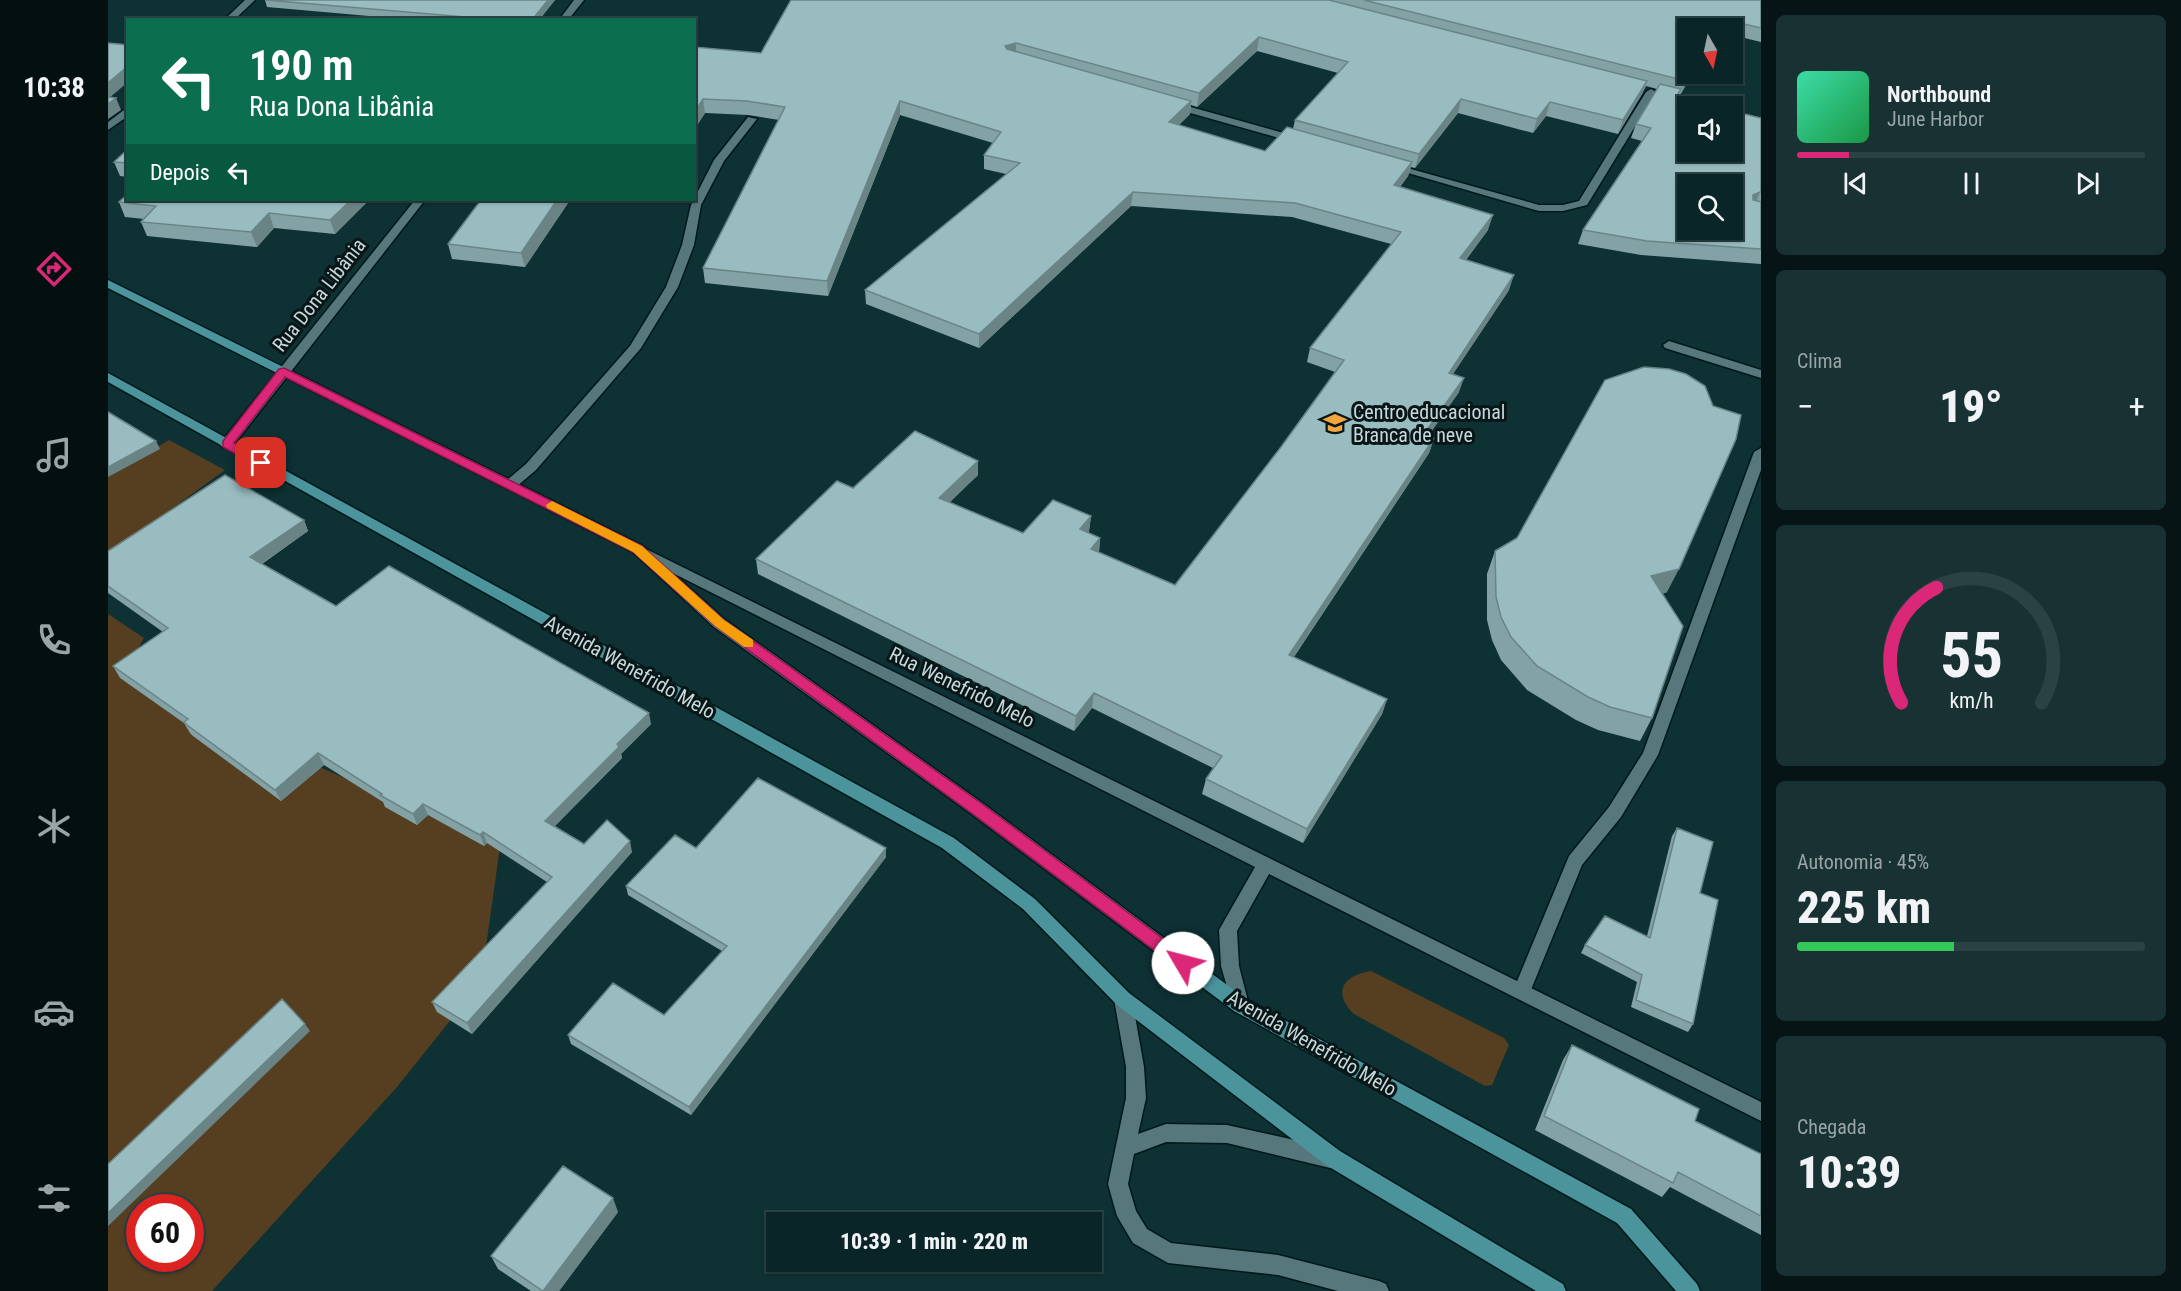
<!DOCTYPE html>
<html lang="pt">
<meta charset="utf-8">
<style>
:root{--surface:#0a2527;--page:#183133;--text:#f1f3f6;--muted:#99a5a7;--line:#2a4244;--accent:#db2777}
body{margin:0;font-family:"Roboto Condensed",sans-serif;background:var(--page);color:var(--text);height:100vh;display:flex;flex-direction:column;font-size:22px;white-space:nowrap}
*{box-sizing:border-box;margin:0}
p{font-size:20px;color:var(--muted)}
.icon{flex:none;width:33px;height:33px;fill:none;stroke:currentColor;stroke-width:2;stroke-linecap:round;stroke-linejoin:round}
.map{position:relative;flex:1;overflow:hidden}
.sheet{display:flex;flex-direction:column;gap:15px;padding:15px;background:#061415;width:420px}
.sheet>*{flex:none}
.top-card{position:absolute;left:18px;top:18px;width:570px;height:183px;border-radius:0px;box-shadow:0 2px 4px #0004,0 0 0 2px var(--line);background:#0b6e4f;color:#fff;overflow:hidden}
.needle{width:39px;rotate:171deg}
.tools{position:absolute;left:1569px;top:18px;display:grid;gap:12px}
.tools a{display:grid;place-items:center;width:66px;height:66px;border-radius:0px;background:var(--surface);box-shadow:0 2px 4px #0004,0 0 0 2px var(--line);font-size:30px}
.speed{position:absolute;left:18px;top:1194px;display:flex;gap:12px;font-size:30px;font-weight:700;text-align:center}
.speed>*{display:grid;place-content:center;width:78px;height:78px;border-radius:50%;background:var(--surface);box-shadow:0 2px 4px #0004,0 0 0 2px var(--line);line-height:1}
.speed .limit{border:9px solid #d22;background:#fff;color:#111}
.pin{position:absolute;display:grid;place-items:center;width:51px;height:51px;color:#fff;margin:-26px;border-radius:12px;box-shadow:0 3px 9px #0006}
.me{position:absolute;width:66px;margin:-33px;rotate:307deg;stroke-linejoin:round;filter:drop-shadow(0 0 4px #0008)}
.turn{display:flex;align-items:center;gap:21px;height:126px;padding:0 24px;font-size:27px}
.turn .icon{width:78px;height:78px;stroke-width:2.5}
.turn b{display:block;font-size:42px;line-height:51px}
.then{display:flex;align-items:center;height:57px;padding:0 24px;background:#0003;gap:12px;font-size:22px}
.big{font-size:45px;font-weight:800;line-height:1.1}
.sheet .widget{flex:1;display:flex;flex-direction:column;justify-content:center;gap:9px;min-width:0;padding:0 21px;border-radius:9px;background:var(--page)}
.sheet .dial{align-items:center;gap:0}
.dial svg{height:156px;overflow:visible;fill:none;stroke:var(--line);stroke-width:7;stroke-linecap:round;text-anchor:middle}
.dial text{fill:var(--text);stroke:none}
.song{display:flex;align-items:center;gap:18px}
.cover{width:72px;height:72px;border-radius:9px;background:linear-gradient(135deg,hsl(160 70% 55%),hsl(140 70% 35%))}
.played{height:6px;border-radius:3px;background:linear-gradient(90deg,var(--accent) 15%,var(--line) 15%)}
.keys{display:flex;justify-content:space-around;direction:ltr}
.heat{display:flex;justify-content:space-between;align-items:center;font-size:33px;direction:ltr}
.charge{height:9px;border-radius:4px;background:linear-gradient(90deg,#34c759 45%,var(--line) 0)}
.trip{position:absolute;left:658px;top:1212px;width:336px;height:60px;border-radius:0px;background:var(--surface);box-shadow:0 2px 4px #0004,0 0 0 2px var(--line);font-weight:800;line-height:60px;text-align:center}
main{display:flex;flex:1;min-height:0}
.tab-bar{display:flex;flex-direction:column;width:108px;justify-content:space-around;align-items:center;background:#040f10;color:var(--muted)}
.tab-bar .icon{width:42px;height:42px}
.tab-bar .on{color:var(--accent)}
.tab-bar b{font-size:27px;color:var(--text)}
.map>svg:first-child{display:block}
.green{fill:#563e21;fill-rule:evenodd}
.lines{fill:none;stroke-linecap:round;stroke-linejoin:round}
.lane-casing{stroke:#00181a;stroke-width:3}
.street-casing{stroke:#00181a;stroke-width:3}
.primary-casing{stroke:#00181a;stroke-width:3}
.lane{fill:#56787c;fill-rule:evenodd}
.street{fill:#56787c;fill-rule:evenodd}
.primary{fill:#4c949c;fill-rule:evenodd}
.wall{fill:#83a2a5;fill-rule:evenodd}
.shaded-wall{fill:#6a8486}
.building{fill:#98bcc0;stroke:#6a8486;stroke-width:1.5;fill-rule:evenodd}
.route{fill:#db2777;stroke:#8e194d;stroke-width:1.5}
.slow{fill:#f59e0b}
.labels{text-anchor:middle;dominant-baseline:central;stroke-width:6;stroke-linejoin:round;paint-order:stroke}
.street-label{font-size:20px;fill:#c6d8da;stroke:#081618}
.poi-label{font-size:20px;fill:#c6d8da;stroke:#081618;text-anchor:start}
</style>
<main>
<nav class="tab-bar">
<b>10:38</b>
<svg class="icon on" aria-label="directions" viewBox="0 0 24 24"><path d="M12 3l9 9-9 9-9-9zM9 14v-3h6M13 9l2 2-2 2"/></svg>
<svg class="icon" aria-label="music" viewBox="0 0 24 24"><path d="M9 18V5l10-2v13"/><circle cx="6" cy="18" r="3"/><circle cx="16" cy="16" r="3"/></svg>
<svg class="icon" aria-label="phone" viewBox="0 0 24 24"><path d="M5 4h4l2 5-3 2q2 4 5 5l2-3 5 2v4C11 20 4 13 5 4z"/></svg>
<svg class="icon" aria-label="climate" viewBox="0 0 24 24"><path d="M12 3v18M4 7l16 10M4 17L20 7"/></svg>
<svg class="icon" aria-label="car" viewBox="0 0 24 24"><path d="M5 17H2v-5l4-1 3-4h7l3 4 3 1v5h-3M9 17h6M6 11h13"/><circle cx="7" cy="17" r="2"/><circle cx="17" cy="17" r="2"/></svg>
<svg class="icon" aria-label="filters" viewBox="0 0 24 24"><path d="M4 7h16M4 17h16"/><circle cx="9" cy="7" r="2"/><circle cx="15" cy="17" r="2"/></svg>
</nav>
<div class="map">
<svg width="1653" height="1291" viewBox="0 0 1653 1291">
<rect width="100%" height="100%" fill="#0e3134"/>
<!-- green -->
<path class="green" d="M61 440 117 470 0 555V476Z
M0 614 36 638 13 679 392 847 373 982 289 1087 104 1291H0ZM32 1208H82V1258H32Z
M1263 971 1396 1038 1401 1045 1384 1085 1377 1086 1246 1014C1224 993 1235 975 1263 971Z"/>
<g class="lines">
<!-- lane casing -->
<g class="lane-casing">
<path id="lane" d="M640 117 649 119 616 161 593 205 586 245 570 287 533 348 428 470 408 487H398L396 484 398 481 418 464 522 346 558 287 574 245 583 205 606 160Z
M1561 341 1653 370V378L1557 348 1555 345Z
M1653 448V470L1550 755 1513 817 1474 865 1420 997 1414 999 1408 997 1405 991 1461 856 1501 807 1535 753 1646 452Z"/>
</g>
<!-- street casing -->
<g class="street-casing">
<path id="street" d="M137 0H147L126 20H116Z
M466 0H476L460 20H451Z
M1543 89 1548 92 1479 205 1455 211H1431L1276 166 1285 164 1431 205H1455L1471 201 1538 92Z
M1065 102 1193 138 1194 140 1189 143 1061 107V103Z
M20 107V116L0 130V122Z
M307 200H317L124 447H114L112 444 114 441Z
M532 546 1653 1102V1121L1161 874 1129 931 1131 966 1141 1005 1138 1011 1132 1013 1126 1011 1113 966 1111 930 1147 867 527 554 525 551Z
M1015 991 1021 993 1024 999 1036 1067 1038 1098 1030 1134 1058 1124 1119 1125 1222 1148 1229 1151 1232 1158 1229 1165 1222 1168 1119 1143 1058 1142 1026 1154 1020 1184 1028 1211 1039 1229 1063 1243 1170 1255 1271 1281 1278 1284 1281 1291H1230L1170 1275 1060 1263 1025 1243 1009 1216 1000 1184 1018 1098V1067L1006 999 1009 993Z"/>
</g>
<!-- primary casing -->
<g class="primary-casing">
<path id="primary" d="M0 280 535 546 616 619 873 802 1138 999 1523 1209 1589 1284 1592 1291H1568L1509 1223 1126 1011 861 812 606 627 525 552 0 288Z
M0 373 846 838 927 899 1021 993 1232 1151 1455 1284 1458 1291H1428L1218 1165 1009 1005 915 909 834 848 0 382Z"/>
</g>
<!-- lane -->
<use href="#lane" class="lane"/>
<!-- street -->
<use href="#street" class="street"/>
<!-- primary -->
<use href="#primary" class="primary"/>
</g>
<!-- wall -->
<path class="wall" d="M157 0H447L431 20H306L159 7Z
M683 0H1653V42L1624 35V28H1580V74H1585L1572 95 1571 94 1570 97 1653 118V264L1533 255 1470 244 1475 230 1534 141 1523 138 1528 124 1549 89 1538 86 1534 94 1510 134 1438 116 1425 133 1350 113 1307 168 1303 167 1300 176 1292 187 1380 230 1358 260 1401 290 1345 374 1351 392 1320 436 1326 438 1321 453 1186 657 1279 699 1274 714 1195 843 1094 794 1098 779 1105 768 984 708 966 731 650 574 648 559 745 488 870 461V475L841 502 915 533 983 516 981 531 980 533 992 538 991 552 1067 585 1173 447 1227 372 1199 362 1202 348 1283 244 1184 217 1023 206 871 348 758 304 757 290 898 174 876 169V155L885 143 792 115 720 296 597 283 595 268 671 120 640 115 597 113 586 130V47L653 53ZM1149 51 1230 73 1187 120 1185 129 1157 151 1071 125 1082 114 1083 105 1089 107Z
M20 149V177L12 176 6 162Z
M20 200H257L258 203 227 234 166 228 149 247 39 236 33 222 36 219 17 217 11 202Z
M462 200 417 267 344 259 340 244Z
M512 200H545L543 203Z
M196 520 200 531 154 564 228 606 543 724 513 754 514 758 447 826 476 844 524 852 364 1034 329 1012 324 1002 439 882 379 843 376 846 320 815 309 825 277 807 275 802 216 765 173 801 85 736 82 733 76 723 12 678 5 666 55 632 0 593V551Z
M1387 551 1559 592 1554 594 1544 718 1532 741 1490 730 1468 720 1419 690 1393 660 1384 640 1379 620V574Z
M1569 828 1592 893 1585 1024 1580 1032 1523 1007 1529 982 1473 953 1477 945 1539 936 1564 836Z
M588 848 778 857 583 1115 463 1044 460 1035 556 1015 614 951 520 895 518 886Z
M1464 1045 1587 1121 1653 1154V1235L1562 1187 1554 1197 1427 1130 1455 1060Z
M510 1212 451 1291H423L390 1269 383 1256Z"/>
<!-- shaded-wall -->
<path class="shaded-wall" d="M440 0H447L431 20H424Z
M1151 37 1149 51 1089 107 1091 93Z
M908 43V56L897 59V46Z
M20 66V82L0 99V83Z
M1582 74H1585L1572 95 1578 81Z
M1539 81 1534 94 1510 134 1515 120Z
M8 98 13 110 0 119V104Z
M595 99 597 113 586 130V113Z
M1353 99 1350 113 1307 168 1311 154Z
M792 101V115L720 296 719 281Z
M1083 101 1082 114 1059 135 1061 122Z
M1442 102 1438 116 1425 133 1429 119Z
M1304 162 1300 176 1283 199 1286 185Z
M1025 192 1023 206 871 348V334Z
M1652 192 1646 206 1645 195Z
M243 200H257L258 203 227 234 222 220Z
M449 200H462L417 267 413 253Z
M161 213 166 228 149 247 143 232Z
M1385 215 1380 230 1348 272 1352 258Z
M1406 275 1401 290 1336 387 1341 373Z
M1356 378 1351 392 1311 449 1316 434Z
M1326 438 1321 453 1177 670 1181 655Z
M48 441 52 449 0 477V467Z
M870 461V475L831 513V498Z
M983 516 981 531 971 544 972 529Z
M196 520 200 531 147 568 142 557Z
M992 538 991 553 983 549Z
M1571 569 1559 592 1531 600 1543 576Z
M986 693 984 708 966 731 968 716Z
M1279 699 1274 714 1195 843 1199 829Z
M541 713 543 724 513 754 514 758 441 832 437 821 509 744Z
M210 753 216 765 173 801 167 790Z
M315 804 320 815 309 825 305 814Z
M375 832 379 843 376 846 372 835Z
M522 841 524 852 364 1034 359 1023Z
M778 848V857L583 1115 581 1107Z
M197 1024 202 1031 0 1226V1213Z
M505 1198 510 1212 451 1291H435Z"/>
<!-- building -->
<path class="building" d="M158 0H440L424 20H393Z
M683 0H1221L1539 81 1515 120 1442 102 1429 119 1353 99 1311 154 1187 120 1240 62 1151 37 1091 93 908 43 897 46 899 49 1083 101 1061 122 1157 151 1179 127 1304 162 1286 185 1385 215 1352 258 1406 275 1341 373 1356 378 1316 434 1326 438 1181 655 1279 699 1199 829 1098 779 1114 756 986 693 968 716 648 559 729 481 745 488 807 431 870 461 831 498 915 533 945 500 983 516 972 529 992 538 983 549 1067 585 1173 447 1236 360 1202 348 1293 232 1187 203 1025 192 871 334 757 290 912 163 876 155 893 132 792 101 719 281 595 268 677 107 639 101 595 99 586 113V47L653 53Z
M1256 0H1653V28L1615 19 1610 28H1580V74H1582L1578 81Z
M0 43 20 45V66L0 83Z
M1552 84 1573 89 1568 97 1607 106H1580V152H1624V111L1653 118V192H1652L1645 195V200L1653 202V249L1539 241 1475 230 1543 128 1528 124ZM1580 184H1624V230H1580Z
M0 97 8 98 0 104Z
M20 149V163L6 162Z
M20 194V200H243L222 220 161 213 143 232 33 222 48 206 11 202Z
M373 200H449L413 253 340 244Z
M1536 367 1561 369 1578 374 1597 386 1605 406 1633 415 1628 439 1571 569 1543 576 1575 626 1544 718 1502 707 1480 697 1429 666 1403 637 1393 617 1388 597 1387 551 1409 538 1497 380Z
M0 412 48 441 0 467Z
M117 475 196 520 142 557 228 606 281 566 541 713 509 744 511 747 437 821 476 844 499 820 522 841 359 1023 324 1002 444 877 375 832 372 835 315 804 305 814 272 795 274 794 210 753 167 790 79 725 76 722 80 719 5 666 60 628 0 586V551Z
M650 778 778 848 581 1107 460 1035 505 983 556 1015 619 946 518 886 567 835 588 848Z
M1569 828 1605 842 1592 893 1610 900 1585 1024 1528 1000 1534 975 1477 945 1497 916 1542 938Z
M174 999 197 1024 0 1213V1164Z
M1464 1045 1591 1109 1587 1121 1653 1154V1216L1570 1172 1565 1183 1436 1116Z
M455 1166 505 1198 435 1291 383 1256Z"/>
<!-- route -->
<path class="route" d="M176 368 534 546 616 620 873 803 1081 958 1084 963 1081 968H1070L862 812 607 626 525 552 177 377 126 443 157 460V466H149L115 447V441L171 369Z"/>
<!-- slow -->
<path class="slow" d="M444 501 534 546 616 620 645 640V647H636L607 626 525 552 439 508 438 505Z"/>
<!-- icons -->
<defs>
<g id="school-bare" transform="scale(1.8)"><path d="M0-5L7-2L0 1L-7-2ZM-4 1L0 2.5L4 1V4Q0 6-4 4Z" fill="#f1a63f" stroke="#081618" stroke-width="2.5" paint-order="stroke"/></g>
</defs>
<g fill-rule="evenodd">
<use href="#school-bare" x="1227" y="423"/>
</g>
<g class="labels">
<!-- street labels -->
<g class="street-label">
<text transform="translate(211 295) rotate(-52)">Rua Dona Libânia</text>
<text transform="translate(522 667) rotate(29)">Avenida Wenefrido Melo</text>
<text transform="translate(854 687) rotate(26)">Rua Wenefrido Melo</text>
<text transform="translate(1204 1043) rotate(30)">Avenida Wenefrido Melo</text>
</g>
<!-- poi labels -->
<g class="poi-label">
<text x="1245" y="412">Centro educacional<tspan x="1245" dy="23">Branca de neve</tspan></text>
</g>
</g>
</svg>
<div class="tools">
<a><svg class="needle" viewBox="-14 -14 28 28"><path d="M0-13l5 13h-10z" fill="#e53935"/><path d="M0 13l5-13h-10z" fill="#99a5a7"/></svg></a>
<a><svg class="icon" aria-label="sound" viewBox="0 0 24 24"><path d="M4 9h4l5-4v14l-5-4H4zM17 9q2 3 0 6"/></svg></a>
<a><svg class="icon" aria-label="search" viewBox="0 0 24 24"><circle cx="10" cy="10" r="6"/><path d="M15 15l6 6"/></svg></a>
</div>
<div class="speed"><div class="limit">60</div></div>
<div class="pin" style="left:153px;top:463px;background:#d93025"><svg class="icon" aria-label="arrive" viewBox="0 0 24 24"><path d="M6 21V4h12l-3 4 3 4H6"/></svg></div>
<svg class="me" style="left:1075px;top:963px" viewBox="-20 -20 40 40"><circle r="19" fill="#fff"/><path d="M0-13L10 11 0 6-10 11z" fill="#db2777"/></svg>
<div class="trip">10:39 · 1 min · 220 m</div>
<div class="top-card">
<div class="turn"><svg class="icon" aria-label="left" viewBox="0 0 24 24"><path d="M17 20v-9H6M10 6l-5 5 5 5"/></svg><div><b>190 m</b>Rua Dona Libânia</div></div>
<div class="then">Depois<svg class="icon" aria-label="left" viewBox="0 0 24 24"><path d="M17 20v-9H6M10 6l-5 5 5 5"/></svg></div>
</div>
</div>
<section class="sheet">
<div class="widget">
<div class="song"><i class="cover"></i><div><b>Northbound</b><p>June Harbor</p></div></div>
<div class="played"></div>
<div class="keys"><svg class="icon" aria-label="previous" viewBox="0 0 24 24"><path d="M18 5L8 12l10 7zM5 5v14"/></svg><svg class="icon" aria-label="pause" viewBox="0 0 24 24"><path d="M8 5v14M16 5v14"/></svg><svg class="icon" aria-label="next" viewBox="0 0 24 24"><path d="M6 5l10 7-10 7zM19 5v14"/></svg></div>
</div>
<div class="widget"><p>Clima</p>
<div class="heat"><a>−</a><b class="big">19°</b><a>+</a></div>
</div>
<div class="widget dial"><svg viewBox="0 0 100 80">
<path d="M14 69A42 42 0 1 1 86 69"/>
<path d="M14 69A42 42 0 0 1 32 10" stroke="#db2777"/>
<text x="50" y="56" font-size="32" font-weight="700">55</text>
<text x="50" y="72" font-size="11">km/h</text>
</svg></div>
<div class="widget"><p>Autonomia · 45%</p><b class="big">225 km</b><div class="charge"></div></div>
<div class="widget"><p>Chegada</p><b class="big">10:39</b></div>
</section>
</main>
